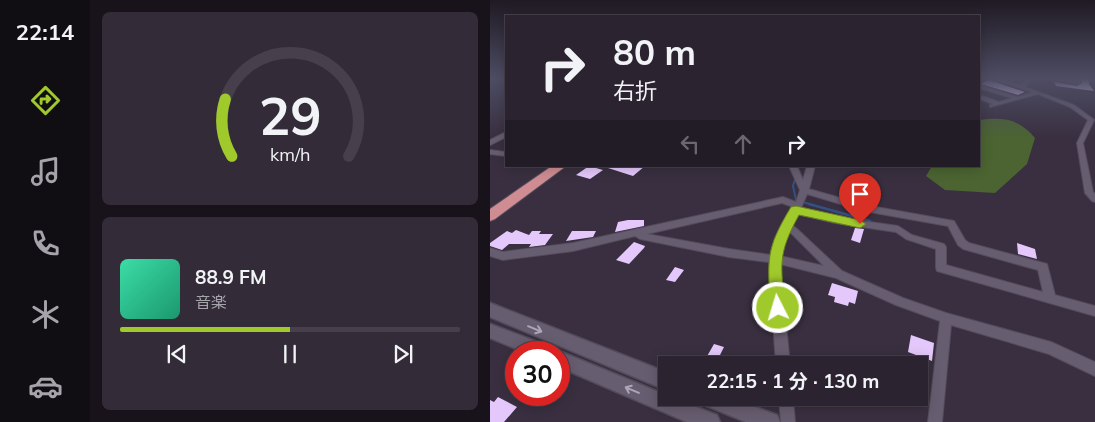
<!DOCTYPE html>
<html lang="ja">
<meta charset="utf-8">
<style>
:root{--surface:#2b2330;--page:#332b38;--text:#f1f3f6;--muted:#a6a4ab;--line:#47404c;--accent:#a0c92c}
body{margin:0;font-family:Mulish,"Noto Sans JP",sans-serif;background:var(--page);color:var(--text);height:100vh;display:flex;flex-direction:column;font-size:19px;white-space:nowrap}
*{box-sizing:border-box;margin:0}
p{font-size:16px;color:var(--muted)}
.icon{flex:none;width:28px;height:28px;fill:none;stroke:currentColor;stroke-width:2;stroke-linecap:round;stroke-linejoin:round}
.map{position:relative;flex:1;overflow:hidden}
.panel{display:flex;flex-direction:column;gap:12px;padding:12px;background:#18131a;width:400px}
.panel>*{flex:none}
.guide{position:absolute;left:15px;top:15px;width:475px;height:152px;border-radius:0px;box-shadow:0 2px 12px #0003,0 0 0 1px var(--line);background:#2b2330;color:var(--text);overflow:hidden}
.speed{position:absolute;left:15px;top:341px;display:flex;gap:10px;font-size:25px;font-weight:700;text-align:center}
.speed>*{display:grid;place-content:center;width:65px;height:65px;border-radius:50%;background:var(--surface);box-shadow:0 2px 12px #0003,0 0 0 1px var(--line);line-height:1}
.speed .limit{border:8px solid #d22;background:#fff;color:#111}
.pin{position:absolute;display:grid;place-items:center;width:42px;height:42px;color:#fff;margin:-51px -21px;border-radius:50% 50% 50% 0;rotate:-45deg;box-shadow:0 0 5px #0007}
.pin .icon{rotate:45deg}
.me{position:absolute;width:55px;margin:-28px;rotate:355deg;stroke-linejoin:round;filter:drop-shadow(0 0 4px #0008)}
.turn{display:flex;align-items:center;gap:18px;height:105px;padding:0 25px;font-size:22px}
.turn .icon{width:65px;height:65px;stroke-width:2.5}
.turn b{display:block;font-size:35px;line-height:42px}
.lanes{display:flex;align-items:center;height:48px;padding:0 25px;background:#0003;justify-content:center;gap:25px;direction:ltr}
.lanes .off{opacity:.35}
.panel .widget{flex:1;display:flex;flex-direction:column;justify-content:center;gap:8px;min-width:0;padding:0 18px;border-radius:8px;background:var(--page)}
.panel .dial{align-items:center;gap:0}
.dial svg{height:130px;overflow:visible;fill:none;stroke:var(--line);stroke-width:7;stroke-linecap:round;text-anchor:middle}
.dial text{fill:var(--text);stroke:none}
.song{display:flex;align-items:center;gap:15px}
.cover{width:60px;height:60px;border-radius:8px;background:linear-gradient(135deg,hsl(160 70% 55%),hsl(160 70% 35%))}
.played{height:5px;border-radius:2px;background:linear-gradient(90deg,var(--accent) 50%,var(--line) 50%)}
.keys{display:flex;justify-content:space-around;direction:ltr}
.trip{position:absolute;left:168px;top:356px;width:270px;height:50px;border-radius:0px;background:var(--surface);box-shadow:0 2px 12px #0003,0 0 0 1px var(--line);font-weight:700;line-height:50px;text-align:center}
main{display:flex;flex:1;min-height:0}
.menu{display:flex;flex-direction:column;width:90px;justify-content:space-around;align-items:center;background:#110e13;color:var(--muted)}
.menu .icon{width:35px;height:35px}
.menu .current{color:var(--accent)}
.menu b{font-size:22px;color:var(--text)}
.map>svg:first-child{display:block}
.green{fill:#4b6431}
.lines{fill:none;stroke-linecap:round;stroke-linejoin:round}
.stream-far1{stroke:#335085;stroke-width:2}
.stream{stroke:#335085;stroke-width:2.5}
.building{fill:#e4c8fb}
.minor-casing{stroke:#544c5b;stroke-width:2}
.tertiary-casing{stroke:#544c5b;stroke-width:3}
.trunk-casing{stroke:#544c5b;stroke-width:2}
.minor{fill:#675d70;fill-rule:evenodd}
.tertiary{fill:#675d70;fill-rule:evenodd}
.trunk{fill:#cf8c92;fill-rule:evenodd}
.oneway{stroke:#ada6b4}
.route{fill:#a0c92c;stroke:#68831d}
</style>
<main>
<nav class="menu">
<b>22:14</b>
<svg class="icon current" aria-label="directions" viewBox="0 0 24 24"><path d="M12 3l9 9-9 9-9-9zM9 14v-3h6M13 9l2 2-2 2"/></svg>
<svg class="icon" aria-label="music" viewBox="0 0 24 24"><path d="M9 18V5l10-2v13"/><circle cx="6" cy="18" r="3"/><circle cx="16" cy="16" r="3"/></svg>
<svg class="icon" aria-label="phone" viewBox="0 0 24 24"><path d="M5 4h4l2 5-3 2q2 4 5 5l2-3 5 2v4C11 20 4 13 5 4z"/></svg>
<svg class="icon" aria-label="climate" viewBox="0 0 24 24"><path d="M12 3v18M4 7l16 10M4 17L20 7"/></svg>
<svg class="icon" aria-label="car" viewBox="0 0 24 24"><path d="M5 17H2v-5l4-1 3-4h7l3 4 3 1v5h-3M9 17h6M6 11h13"/><circle cx="7" cy="17" r="2"/><circle cx="17" cy="17" r="2"/></svg>
</nav>
<section class="panel">
<div class="widget dial"><svg viewBox="0 0 100 80">
<path d="M14 69A42 42 0 1 1 86 69"/>
<path d="M14 69A42 42 0 0 1 10 34" stroke="#a0c92c"/>
<text x="50" y="56" font-size="32" font-weight="700">29</text>
<text x="50" y="72" font-size="11">km/h</text>
</svg></div>
<div class="widget">
<div class="song"><i class="cover"></i><div><b>88.9 FM</b><p>音楽</p></div></div>
<div class="played"></div>
<div class="keys"><svg class="icon" aria-label="previous" viewBox="0 0 24 24"><path d="M18 5L8 12l10 7zM5 5v14"/></svg><svg class="icon" aria-label="pause" viewBox="0 0 24 24"><path d="M8 5v14M16 5v14"/></svg><svg class="icon" aria-label="next" viewBox="0 0 24 24"><path d="M6 5l10 7-10 7zM19 5v14"/></svg></div>
</div>
</section>
<div class="map">
<svg width="605" height="422" viewBox="0 0 605 422">
<rect width="100%" height="100%" fill="#392f40"/>
<!-- green -->
<path class="green" d="M489 120C514 117 529 119 545 138L537 164 505 193 455 190 436 176 442 166H489Z"/>
<g class="lines">
<!-- stream-far1 -->
<path class="stream-far1" d="M305 179 303 186 306 200 323 205"/>
<!-- stream -->
<path class="stream" d="M319 204 380 221"/>
</g>
<!-- building -->
<path class="building" d="M591 78H599V84L604 91 566 86 564 82 587 86 592 83Z
M499 80 535 92 528 95 491 84Z
M99 166 113 170 100 179 86 175Z
M118 166H155L143 176 118 168Z
M138 220H154V226L125 232 128 222Z
M365 228 374 229 370 243 361 240Z
M26 230 39 235 42 231H51L49 234H63L55 245 39 247 41 244H19L12 250 0 246V243L17 231 22 233Z
M82 231H106L103 237 76 241Z
M144 242 155 246 154 248 139 264 126 260Z
M527 243 545 249 547 259 528 254Z
M185 267 194 270 185 282 176 280Z
M342 283 368 291 365 304 359 302 358 306 344 302 345 297 338 295Z
M421 335 444 343 442 361 418 352Z
M224 344 234 347 225 365H212Z
M8 397 27 407 14 422H0V400L4 402Z"/>
<g class="lines">
<!-- minor casing -->
<g class="minor-casing">
<path id="minor" d="M498 78H507L530 85 538 78H543L535 87 584 105 603 119 604 120 593 143 603 192 605 194V202L602 201 595 193 587 143 598 120 580 107 548 94 500 107V105L503 104 489 99V95L509 102 522 98 489 88V85L528 97 542 92Z
M555 78 584 80V78H589L590 82 587 84Z
M16 132V137L0 145V140Z
M0 150 16 152V156L0 154Z
M299 166H307L313 180 317 166H325L319 189 375 205 464 221 475 240 479 243 557 264 565 295 605 306V316L447 271 446 268V249L416 239 406 232 345 223 308 214 302 225 307 229 352 271 413 298 456 313 561 342 605 362V376L559 354 461 325 452 422H438L450 321 406 305 346 278 290 264 300 365H286L279 262 239 257 150 239 145 236 83 251 13 260 0 256V248L13 252 83 243 293 197 306 202 310 190ZM317 194 374 211 458 226 468 245 473 249 548 270 553 292 456 265V247L454 244 422 235 408 226 345 217 311 208ZM292 203 303 207 285 238 280 255 239 249 157 234ZM298 232 301 233 334 266 290 256 295 238Z
M289 398H303L305 422H291Z"/>
</g>
<!-- tertiary casing -->
<g class="tertiary-casing">
<path id="tertiary" d="M0 303 176 372V390L0 317Z
M0 324 58 346 60 352H34L0 338Z
M69 351 176 395V398H183L227 415 230 422H197L69 367V352H65Z
M209 398H241L287 415 290 422H256L212 404Z"/>
</g>
<!-- trunk casing -->
<g class="trunk-casing">
<path id="trunk" d="M62 166H76L5 219 0 221V209Z"/>
</g>
<!-- minor -->
<use href="#minor" class="minor"/>
<!-- tertiary -->
<use href="#tertiary" class="tertiary"/>
<!-- trunk -->
<use href="#trunk" class="trunk"/>
</g>
<!-- one-way arrows -->
<defs><path id="oneway-shaft" d="M-6 0H5M1.5-3L5.5 0L1.5 3" fill="none" stroke-width="1.6" stroke-linecap="round" stroke-linejoin="round" transform="scale(1.25)"/></defs>
<g class="oneway">
<use href="#oneway-shaft" transform="translate(45 329) rotate(22)"/>
<use href="#oneway-shaft" transform="translate(142 390) rotate(-157)"/>
</g>
<!-- sky -->
<linearGradient id="sky" x2="0" y2="1"><stop stop-color="#1f1a23"/><stop offset="0.57" stop-color="#4e4d64"/><stop offset="1" stop-color="#4e4d64" stop-opacity="0"/></linearGradient>
<rect width="605" height="138" fill="url(#sky)"/>
<!-- route -->
<path class="route" d="M306 206 370 220 376 224 370 228 309 215C287 255 291 264 295 308L293 313 288 315 282 313 280 308C278 259 275 250 301 207Z"/>
</svg>
<div class="speed"><div class="limit">30</div></div>
<div class="pin" style="left:370px;top:224px;background:#d93025"><svg class="icon" aria-label="arrive" viewBox="0 0 24 24"><path d="M6 21V4h12l-3 4 3 4H6"/></svg></div>
<svg class="me" style="left:288px;top:308px" viewBox="-20 -20 40 40"><circle r="17" fill="#a0c92c" stroke="#fff" stroke-width="3"/><path d="M0-11L8 9 0 5-8 9z" fill="#fff"/></svg>
<div class="trip">22:15 · 1 分 · 130 m</div>
<div class="guide">
<div class="turn"><svg class="icon" aria-label="right" viewBox="0 0 24 24"><path d="M7 20v-9h11M14 6l5 5-5 5"/></svg><div><b>80 m</b>右折</div></div>
<div class="lanes"><svg class="icon off" aria-label="left" viewBox="0 0 24 24"><path d="M17 20v-9H6M10 6l-5 5 5 5"/></svg><svg class="icon off" aria-label="ahead" viewBox="0 0 24 24"><path d="M12 20V5M6 11l6-6 6 6"/></svg><svg class="icon" aria-label="right" viewBox="0 0 24 24"><path d="M7 20v-9h11M14 6l5 5-5 5"/></svg></div>
</div>
</div>
</main>
